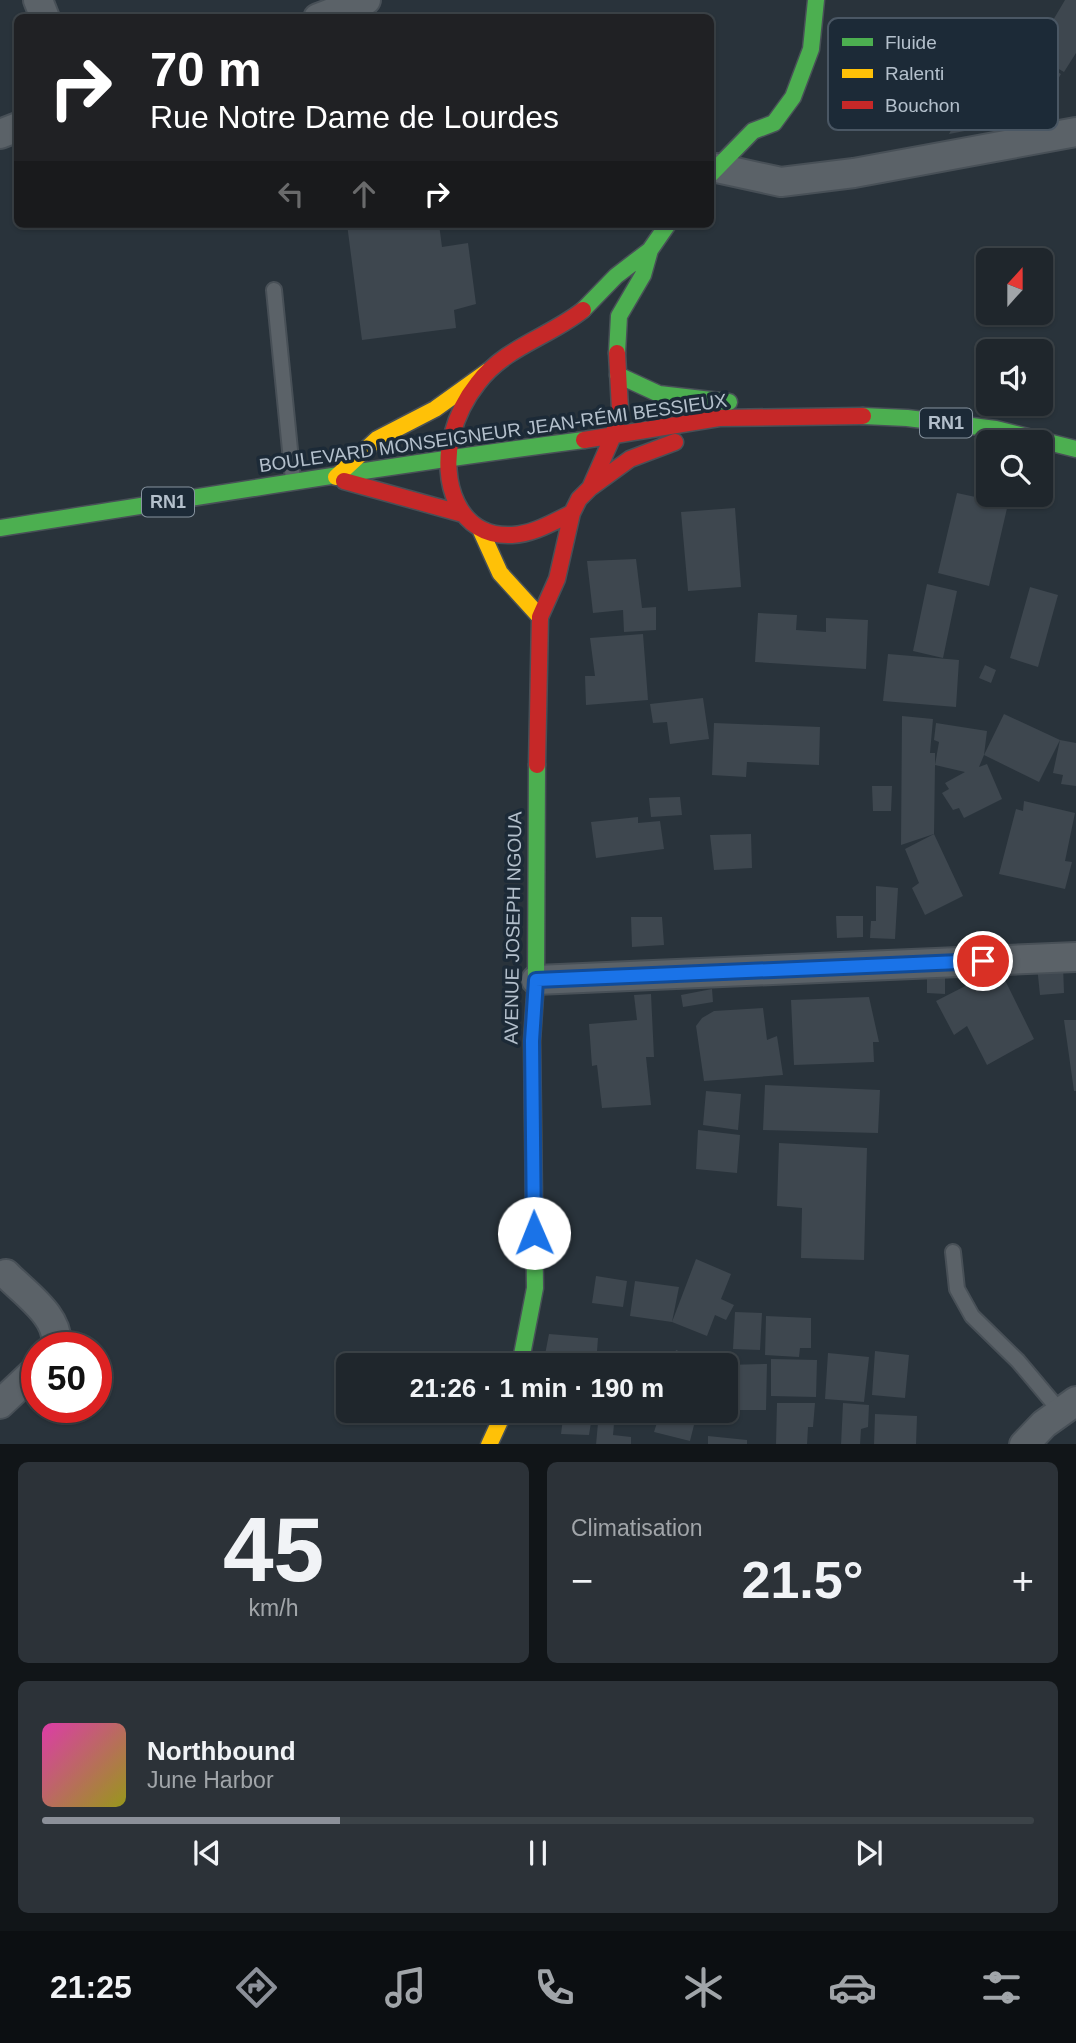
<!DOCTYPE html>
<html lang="fr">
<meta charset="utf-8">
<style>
:root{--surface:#1f262c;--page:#2c3238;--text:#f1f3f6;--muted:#a1a5a9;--line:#3c4348;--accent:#8c9099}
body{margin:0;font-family:Arial,sans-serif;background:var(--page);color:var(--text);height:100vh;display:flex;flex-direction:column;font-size:26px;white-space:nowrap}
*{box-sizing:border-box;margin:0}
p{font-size:23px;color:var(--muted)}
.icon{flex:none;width:38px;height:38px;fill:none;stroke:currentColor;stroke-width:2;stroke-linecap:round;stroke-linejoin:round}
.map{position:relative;height:1444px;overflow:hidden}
.details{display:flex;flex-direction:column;gap:18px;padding:18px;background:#111518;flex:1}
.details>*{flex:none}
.guide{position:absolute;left:14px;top:14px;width:700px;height:214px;border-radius:10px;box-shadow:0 2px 5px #0004,0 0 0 2px var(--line);background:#202124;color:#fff;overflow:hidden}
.needle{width:46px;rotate:21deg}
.fabs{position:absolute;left:976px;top:248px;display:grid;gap:14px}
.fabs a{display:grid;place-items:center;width:77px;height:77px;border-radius:10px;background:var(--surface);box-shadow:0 2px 5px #0004,0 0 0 2px var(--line);font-size:35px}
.speed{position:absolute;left:21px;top:1332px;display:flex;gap:14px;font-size:35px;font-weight:700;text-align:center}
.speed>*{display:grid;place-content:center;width:91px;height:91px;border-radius:50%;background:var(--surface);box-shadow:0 2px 5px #0004,0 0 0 2px var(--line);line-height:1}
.speed .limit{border:10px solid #d22;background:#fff;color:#111}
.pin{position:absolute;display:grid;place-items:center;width:60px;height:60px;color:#fff;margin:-30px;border:4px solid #fff;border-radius:50%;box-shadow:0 2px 7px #0007}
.me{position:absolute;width:77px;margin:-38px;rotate:359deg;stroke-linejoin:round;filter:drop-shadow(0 0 5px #0008)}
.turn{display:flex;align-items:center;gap:24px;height:147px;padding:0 21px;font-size:32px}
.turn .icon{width:91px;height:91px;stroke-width:2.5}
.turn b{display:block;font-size:49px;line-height:60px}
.lanes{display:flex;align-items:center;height:66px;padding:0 21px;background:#0003;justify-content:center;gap:35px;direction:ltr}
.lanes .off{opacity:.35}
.big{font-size:52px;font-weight:700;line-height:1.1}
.details .widget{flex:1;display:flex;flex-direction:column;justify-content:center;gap:10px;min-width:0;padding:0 24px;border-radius:10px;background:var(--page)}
.details .dial{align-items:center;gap:0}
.dial b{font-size:91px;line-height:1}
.song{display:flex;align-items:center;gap:21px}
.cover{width:84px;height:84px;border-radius:10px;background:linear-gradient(135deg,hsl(320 70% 55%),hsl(60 70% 35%))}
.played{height:7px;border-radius:4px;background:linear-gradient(90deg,var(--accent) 30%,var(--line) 30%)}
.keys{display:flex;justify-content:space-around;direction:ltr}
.heat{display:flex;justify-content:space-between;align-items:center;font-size:38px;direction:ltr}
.details .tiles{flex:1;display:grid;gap:18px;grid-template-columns:1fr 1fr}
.widget:last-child{grid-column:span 2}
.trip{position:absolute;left:336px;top:1353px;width:402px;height:70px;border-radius:10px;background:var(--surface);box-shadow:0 2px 5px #0004,0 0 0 2px var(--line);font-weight:700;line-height:70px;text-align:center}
.tab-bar{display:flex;height:112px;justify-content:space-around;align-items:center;background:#0c0f12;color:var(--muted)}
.tab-bar .icon{width:49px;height:49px}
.tab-bar .active{color:var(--accent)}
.tab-bar b{font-size:32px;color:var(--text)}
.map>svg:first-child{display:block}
.building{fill:#3e474f}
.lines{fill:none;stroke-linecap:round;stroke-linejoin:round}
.lane-casing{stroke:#485057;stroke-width:18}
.street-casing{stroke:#485057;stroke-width:32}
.fast-casing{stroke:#485057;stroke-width:19}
.slow-casing{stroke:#485057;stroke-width:19}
.jam-casing{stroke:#485057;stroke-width:19}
.lane{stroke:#5b6268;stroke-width:14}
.street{stroke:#5b6268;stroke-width:28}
.fast{stroke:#4caf50;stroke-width:16}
.slow{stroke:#ffc107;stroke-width:16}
.jam{stroke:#c62828;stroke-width:16}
.route-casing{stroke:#114b97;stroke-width:18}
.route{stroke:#1a73e8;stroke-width:12}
.labels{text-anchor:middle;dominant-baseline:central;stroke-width:7;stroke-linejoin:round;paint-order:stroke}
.shield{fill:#1c2a37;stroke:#86939f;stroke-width:2}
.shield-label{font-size:18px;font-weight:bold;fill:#b4c0cc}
.street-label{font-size:19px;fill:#b4c0cc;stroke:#1c2a37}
.key{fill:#1c2a37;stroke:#4a5764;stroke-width:2}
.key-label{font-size:19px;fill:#b4c0cc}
</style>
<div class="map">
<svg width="1076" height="1445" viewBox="0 0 1076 1445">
<rect width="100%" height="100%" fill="#29333b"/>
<!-- building -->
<path class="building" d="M1065 0H1076V53L1064 72 1033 54Z
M1003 35 1033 51 991 126 949 134Z
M1036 60 1061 74 1041 109 1016 95Z
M347 224H439L442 247 468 243 476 304 454 310 456 328 362 340Z
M957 493 1008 504 989 586 938 573Z
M735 508 741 587 688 591 681 512Z
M636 559 642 608 656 607V630L624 632 623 610 593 613 587 561Z
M927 584 957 591 943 658 913 651Z
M1030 587 1058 595 1038 667 1010 658Z
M758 613 797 615 796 630 826 632V618L868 620 866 669 755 662Z
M643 634 648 700 586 705 585 676H595L590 638Z
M888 654 959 660 956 707 883 701Z
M985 665 996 670 991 683 979 678Z
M703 698 709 739 670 744 667 722 653 723 650 704Z
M1004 714 1060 740 1039 782 984 755 979 767 987 764 1002 799 964 818 959 808 953 810 942 793 949 789 945 783 965 772 935 765 934 834 901 845 902 716 933 719 930 753H935V765L939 742 934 740 936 723 987 731 984 755Z
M714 723 820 727 819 765 747 762 746 777 712 775Z
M1060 740 1076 743V786L1061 784 1063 775 1053 773Z
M872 786H892L891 811H873Z
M680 797 682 815 651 817 649 798Z
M1024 801 1075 813 1065 861 1072 862 1065 889 999 874 1016 809 1023 811Z
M638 817V823L660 821 664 849 596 858 591 822Z
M751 834 752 868 714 870 710 835Z
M934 834 963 896 925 915 912 888 919 883 905 849Z
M876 886 898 888 895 939 870 938 871 921H876Z
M836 916H863V937L837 938Z
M631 917H662L664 945 632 947Z
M1063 965 1064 993 1040 995 1037 966Z
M927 974 945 975V994L927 993Z
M981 978 986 987 1004 978 1034 1039 987 1065 967 1026 954 1035 936 1001Z
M712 989 713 1002 683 1007 681 995Z
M651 994 654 1057H646L651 1105 602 1108 597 1065 592 1066 589 1024 637 1020 634 995Z
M869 997 879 1042H873L874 1062 794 1065 791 1000Z
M763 1008 767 1040 777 1036 783 1075 704 1081 696 1026 702 1018 714 1011Z
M1064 1020H1076V1091H1074Z
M765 1085 880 1090 878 1133 763 1130Z
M706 1091 741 1094 738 1130 703 1125Z
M698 1130 740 1135 737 1173 696 1169Z
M779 1143 867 1148 864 1260 801 1258 802 1208 777 1206Z
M696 1259 731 1274 721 1299 734 1305 726 1320 715 1315 707 1336 672 1322 630 1316 635 1281 679 1287 672 1322Z
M596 1276 627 1281 623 1307 592 1303Z
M735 1312 762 1313 760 1350 733 1349Z
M766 1316 811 1318V1348H800L799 1357 765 1355Z
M549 1334 598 1338 596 1365H543Z
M676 1350 709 1363 708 1365H671Z
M875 1351 909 1355 905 1398 872 1395Z
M600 1352 625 1354 624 1365H600Z
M828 1353 869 1357 864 1402 825 1399Z
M771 1359 817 1360 816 1397 771 1396Z
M767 1364 766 1410H726V1365Z
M777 1403H815L813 1427H808L807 1445H776Z
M843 1403 869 1405 868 1427 861 1429 860 1445H841Z
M564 1410H593L589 1435 561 1434Z
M661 1410H693L690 1420 695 1421 690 1441 654 1432Z
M599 1412 615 1413 613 1435 631 1437V1445H596Z
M875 1414 917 1416 916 1445H874Z
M708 1436 747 1440V1445H708Z"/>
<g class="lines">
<!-- lane casing -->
<g class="lane-casing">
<path id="lane" d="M274 290 293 480
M953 1252 957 1289 972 1316 1018 1361 1060 1411"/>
</g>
<!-- street casing -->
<g class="street-casing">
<path id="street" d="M38 0 45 18
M318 18 366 0
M0 134 18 127
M717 168 781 182 854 173 1076 132
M536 980 1076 957
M6 1274C23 1292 64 1319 55 1348
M0 1404 37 1369
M1024 1445 1044 1424 1076 1401"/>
</g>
<!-- fast casing -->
<g class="fast-casing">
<path id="fast" d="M710 175 753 131 774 123 793 97 811 49 816 0
M583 310 616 276 650 250 668 224
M617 353 619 316 643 275 650 250
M618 375 659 394 729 402
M863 416 907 418 996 429 1076 449
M0 528C195 498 389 465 584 440
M520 1365 535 1288 532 1041 536 980 537 765"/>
</g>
<!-- slow casing -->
<g class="slow-casing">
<path id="slow" d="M336 477 377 439 435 409 488 371
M481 531 500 573 540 617
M489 1445 505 1410"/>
</g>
<!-- jam casing -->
<g class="jam-casing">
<path id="jam" d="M584 440 719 418 863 416
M344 481 463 514
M590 488 630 459 675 442
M572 513C553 522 534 534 512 535 457 538 440 480 452 435 457 416 466 398 478 383 505 347 549 337 583 310
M537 765 540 617 557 579 572 513 579 499 590 488 613 436 620 409 617 353"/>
</g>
<!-- lane -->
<use href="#lane" class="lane"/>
<!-- street -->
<use href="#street" class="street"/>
<!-- fast -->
<use href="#fast" class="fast"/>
<!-- slow -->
<use href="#slow" class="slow"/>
<!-- jam -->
<use href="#jam" class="jam"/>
</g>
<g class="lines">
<!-- route casing -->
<g class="route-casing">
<path id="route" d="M534 1233 532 1041 536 980 983 961"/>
</g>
<!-- route -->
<use href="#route" class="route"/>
</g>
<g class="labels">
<!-- shield labels -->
<g class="shield">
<rect x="920" y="408.5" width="52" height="29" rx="5"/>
<rect x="142" y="487.5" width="52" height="29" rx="5"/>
</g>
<g class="shield-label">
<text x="946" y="423">RN1</text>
<text x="168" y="502">RN1</text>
</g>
<!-- street labels -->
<g class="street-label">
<text transform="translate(493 433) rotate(-8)">BOULEVARD MONSEIGNEUR JEAN-RÉMI BESSIEUX</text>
<text transform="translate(513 928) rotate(-89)">AVENUE JOSEPH NGOUA</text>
</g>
</g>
<!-- legend -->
<rect x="828" y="18" width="230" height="112" rx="10" class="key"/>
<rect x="842" y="38" width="31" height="8" fill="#4caf50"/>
<rect x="842" y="69" width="31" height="9" fill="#ffc107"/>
<rect x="842" y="101" width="31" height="8" fill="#c62828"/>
<g class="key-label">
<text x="885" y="49">Fluide</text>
<text x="885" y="80">Ralenti</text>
<text x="885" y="112">Bouchon</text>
</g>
</svg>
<div class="fabs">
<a><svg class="needle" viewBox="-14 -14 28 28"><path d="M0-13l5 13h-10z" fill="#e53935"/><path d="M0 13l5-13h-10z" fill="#a1a5a9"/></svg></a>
<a><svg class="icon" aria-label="sound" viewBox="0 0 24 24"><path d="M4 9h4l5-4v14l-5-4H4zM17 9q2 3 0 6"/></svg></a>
<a><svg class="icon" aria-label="search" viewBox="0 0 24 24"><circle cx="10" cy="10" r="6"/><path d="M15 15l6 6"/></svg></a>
</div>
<div class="speed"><div class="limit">50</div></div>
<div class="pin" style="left:983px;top:961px;background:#d93025"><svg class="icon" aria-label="arrive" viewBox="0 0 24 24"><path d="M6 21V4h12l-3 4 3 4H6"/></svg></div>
<svg class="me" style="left:534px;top:1233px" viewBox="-20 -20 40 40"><circle r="19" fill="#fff"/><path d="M0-13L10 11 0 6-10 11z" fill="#1a73e8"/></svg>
<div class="trip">21:26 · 1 min · 190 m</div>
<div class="guide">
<div class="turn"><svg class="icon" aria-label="right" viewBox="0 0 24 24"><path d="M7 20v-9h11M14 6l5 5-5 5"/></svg><div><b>70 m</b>Rue Notre Dame de Lourdes</div></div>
<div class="lanes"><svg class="icon off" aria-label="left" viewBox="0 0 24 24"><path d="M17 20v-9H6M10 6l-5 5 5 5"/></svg><svg class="icon off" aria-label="ahead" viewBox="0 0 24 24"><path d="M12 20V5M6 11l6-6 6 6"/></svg><svg class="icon" aria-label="right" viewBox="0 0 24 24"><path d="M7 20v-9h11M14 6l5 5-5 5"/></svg></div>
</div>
</div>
<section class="details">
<div class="tiles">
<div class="widget dial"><b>45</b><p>km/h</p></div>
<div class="widget"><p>Climatisation</p>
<div class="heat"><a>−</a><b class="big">21.5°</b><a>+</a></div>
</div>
<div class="widget">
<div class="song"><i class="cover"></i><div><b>Northbound</b><p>June Harbor</p></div></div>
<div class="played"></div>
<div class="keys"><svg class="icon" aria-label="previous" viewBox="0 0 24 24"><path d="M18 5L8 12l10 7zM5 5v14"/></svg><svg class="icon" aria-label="pause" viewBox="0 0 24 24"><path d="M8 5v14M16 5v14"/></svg><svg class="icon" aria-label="next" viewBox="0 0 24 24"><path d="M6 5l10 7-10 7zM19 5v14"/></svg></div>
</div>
</div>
</section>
<nav class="tab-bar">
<b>21:25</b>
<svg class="icon active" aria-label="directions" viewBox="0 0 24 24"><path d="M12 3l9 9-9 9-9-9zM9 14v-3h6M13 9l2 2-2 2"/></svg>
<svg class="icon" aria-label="music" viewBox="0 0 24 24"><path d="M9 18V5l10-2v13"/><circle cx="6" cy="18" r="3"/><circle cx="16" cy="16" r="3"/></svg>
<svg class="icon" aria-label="phone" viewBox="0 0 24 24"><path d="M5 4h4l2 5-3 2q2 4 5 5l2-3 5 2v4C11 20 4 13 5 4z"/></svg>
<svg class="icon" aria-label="climate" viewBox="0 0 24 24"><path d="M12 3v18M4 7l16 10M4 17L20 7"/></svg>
<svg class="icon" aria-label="car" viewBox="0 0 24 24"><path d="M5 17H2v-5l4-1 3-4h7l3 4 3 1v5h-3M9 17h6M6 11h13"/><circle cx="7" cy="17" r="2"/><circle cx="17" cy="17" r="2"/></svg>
<svg class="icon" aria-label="filters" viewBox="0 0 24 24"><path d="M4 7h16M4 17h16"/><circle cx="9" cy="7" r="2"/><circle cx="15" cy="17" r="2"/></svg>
</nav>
